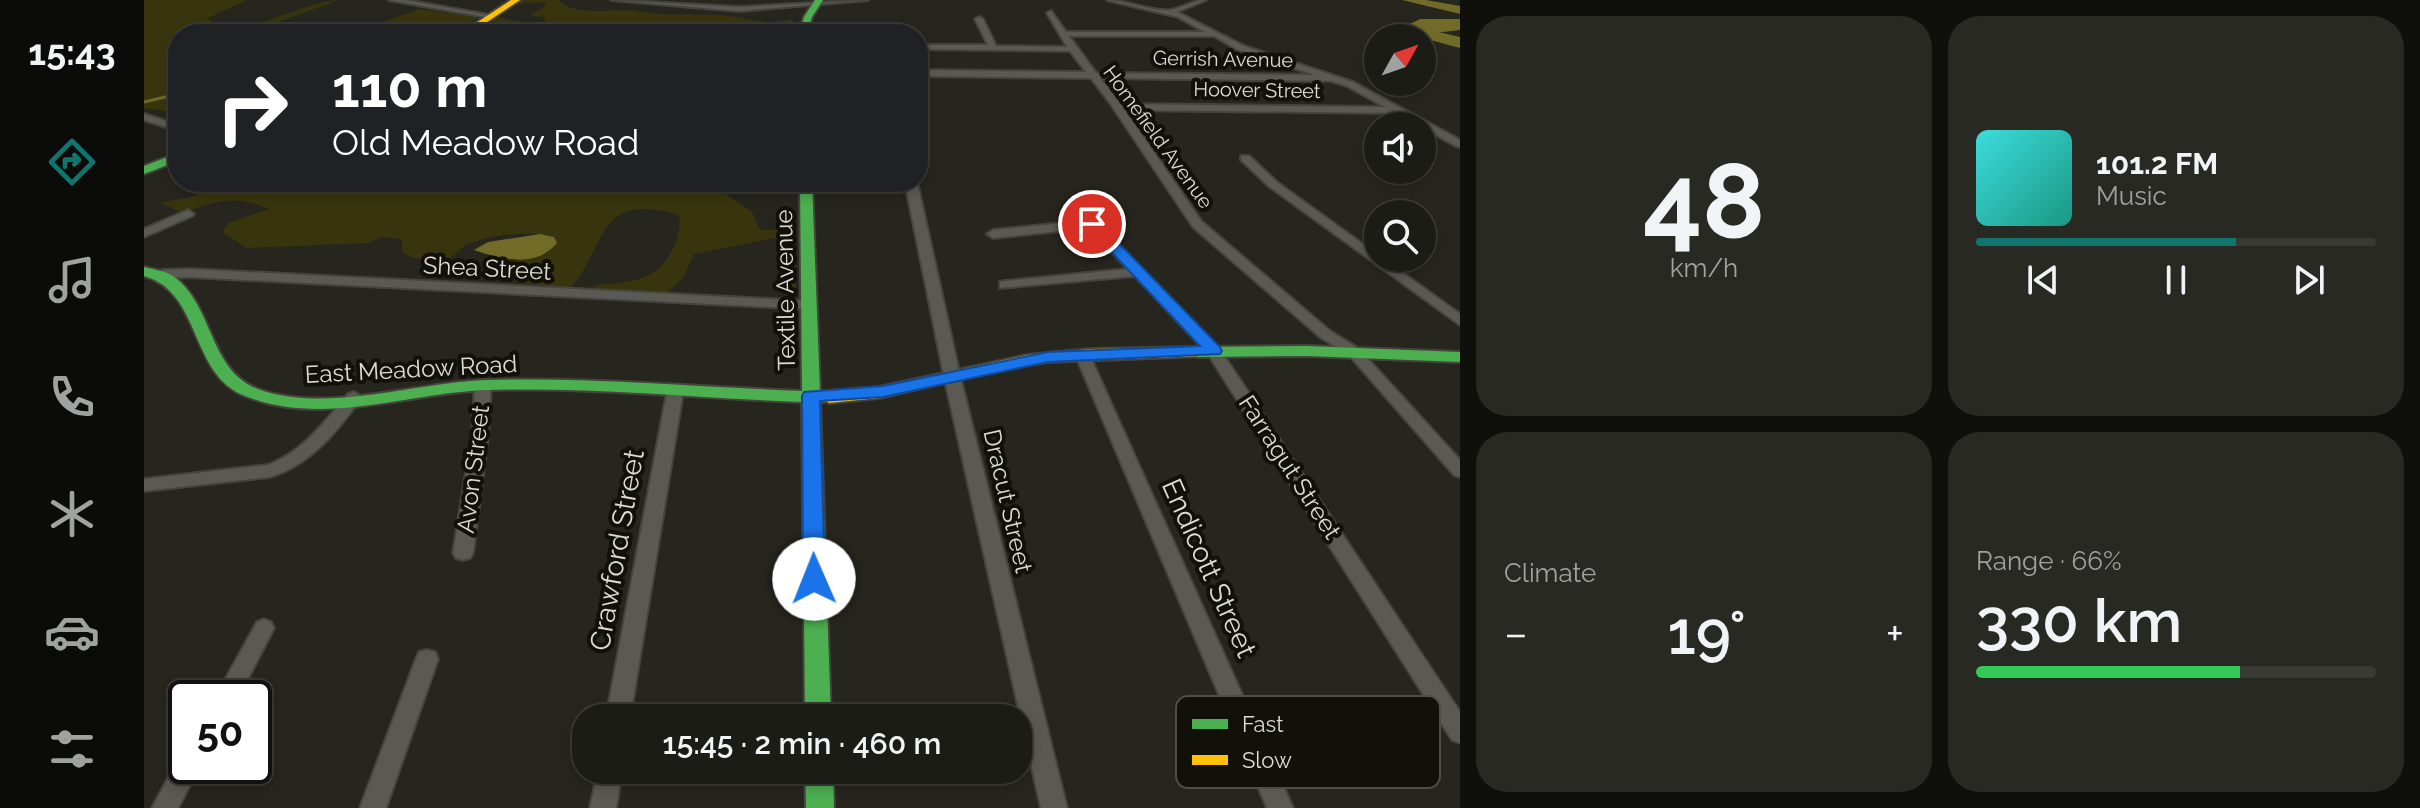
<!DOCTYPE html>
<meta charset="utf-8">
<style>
:root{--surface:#1c1c16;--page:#292923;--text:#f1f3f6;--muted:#a0a1a1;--line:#3a3a35;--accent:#0f766e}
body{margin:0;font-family:Raleway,sans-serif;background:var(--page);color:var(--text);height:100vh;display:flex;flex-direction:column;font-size:30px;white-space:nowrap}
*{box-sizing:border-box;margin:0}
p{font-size:26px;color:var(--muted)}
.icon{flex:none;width:44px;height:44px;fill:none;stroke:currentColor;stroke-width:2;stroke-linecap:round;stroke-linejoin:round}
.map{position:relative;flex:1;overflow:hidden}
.details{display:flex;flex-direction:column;gap:16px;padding:16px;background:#0f0f0c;width:960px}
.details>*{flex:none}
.hud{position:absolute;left:24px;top:24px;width:760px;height:168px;border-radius:32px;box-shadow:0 4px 12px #0003,0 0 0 2px var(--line);background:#202124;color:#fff;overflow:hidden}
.needle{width:52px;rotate:50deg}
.buttons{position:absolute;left:1220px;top:24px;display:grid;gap:16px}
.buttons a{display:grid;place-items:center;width:72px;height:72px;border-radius:50%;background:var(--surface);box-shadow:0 4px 12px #0003,0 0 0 2px var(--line);font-size:40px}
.speed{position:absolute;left:24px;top:680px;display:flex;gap:16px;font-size:40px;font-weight:700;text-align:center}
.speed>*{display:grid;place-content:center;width:104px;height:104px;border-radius:50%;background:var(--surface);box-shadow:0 4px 12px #0003,0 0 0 2px var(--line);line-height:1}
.speed .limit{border:4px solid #111;border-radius:12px;background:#fff;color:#111}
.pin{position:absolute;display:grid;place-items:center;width:68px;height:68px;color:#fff;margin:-34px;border:4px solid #fff;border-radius:50%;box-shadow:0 2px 8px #0007}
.me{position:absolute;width:88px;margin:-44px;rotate:359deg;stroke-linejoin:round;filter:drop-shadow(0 0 6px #0008)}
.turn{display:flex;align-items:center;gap:28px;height:168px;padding:0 32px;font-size:36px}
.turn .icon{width:104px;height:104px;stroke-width:2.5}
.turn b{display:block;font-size:56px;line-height:68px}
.big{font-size:60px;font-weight:600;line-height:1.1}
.details .card{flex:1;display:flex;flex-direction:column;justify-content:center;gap:12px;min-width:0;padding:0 28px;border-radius:32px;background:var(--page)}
.details .dial{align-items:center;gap:0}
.dial b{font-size:104px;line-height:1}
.song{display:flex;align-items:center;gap:24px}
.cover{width:96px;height:96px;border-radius:12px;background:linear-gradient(135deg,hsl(180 70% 55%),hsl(170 70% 35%))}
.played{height:8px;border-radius:4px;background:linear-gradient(90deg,var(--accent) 65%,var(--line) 65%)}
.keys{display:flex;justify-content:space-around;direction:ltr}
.heat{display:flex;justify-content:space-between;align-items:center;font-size:44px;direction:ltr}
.charge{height:12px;border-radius:6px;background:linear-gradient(90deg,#34c759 66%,var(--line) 0)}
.details .tiles{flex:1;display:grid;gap:16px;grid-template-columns:repeat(2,1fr)}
.trip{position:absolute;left:428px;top:704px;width:460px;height:80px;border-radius:32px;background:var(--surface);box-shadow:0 4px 12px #0003,0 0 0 2px var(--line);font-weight:600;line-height:80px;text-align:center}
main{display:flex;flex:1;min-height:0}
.menu{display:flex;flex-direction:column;width:144px;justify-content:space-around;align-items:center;background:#0b0b09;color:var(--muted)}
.menu .icon{width:56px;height:56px}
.menu .current{color:var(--accent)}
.menu b{font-size:36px;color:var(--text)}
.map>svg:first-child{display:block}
.green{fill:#38350e}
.water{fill:#726b28}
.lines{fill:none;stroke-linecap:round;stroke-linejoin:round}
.stream{stroke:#726b28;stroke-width:3}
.river{fill:#726b28;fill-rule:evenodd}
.street-casing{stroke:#44433c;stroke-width:4}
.fast-casing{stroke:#44433c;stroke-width:4}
.slow-casing{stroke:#44433c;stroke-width:4}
.street{fill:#5a5954;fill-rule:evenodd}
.fast{fill:#4caf50;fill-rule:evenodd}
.slow{fill:#ffc107;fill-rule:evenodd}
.route{fill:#1a73e8;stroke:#114b97;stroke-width:2}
.labels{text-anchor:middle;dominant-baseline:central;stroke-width:8;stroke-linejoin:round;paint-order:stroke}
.far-street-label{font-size:20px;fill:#dcdbd2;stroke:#11100a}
.street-label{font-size:24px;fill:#dcdbd2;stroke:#11100a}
.near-street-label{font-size:28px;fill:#dcdbd2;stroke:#11100a}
.key{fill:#11100a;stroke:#4e4d46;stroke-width:2}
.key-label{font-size:22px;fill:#dcdbd2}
</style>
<main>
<nav class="menu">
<b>15:43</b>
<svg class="icon current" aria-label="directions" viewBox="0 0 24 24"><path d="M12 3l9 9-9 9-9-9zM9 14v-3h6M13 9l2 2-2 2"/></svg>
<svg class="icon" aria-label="music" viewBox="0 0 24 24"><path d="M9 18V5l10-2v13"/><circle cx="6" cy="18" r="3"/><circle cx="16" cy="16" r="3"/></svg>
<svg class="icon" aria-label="phone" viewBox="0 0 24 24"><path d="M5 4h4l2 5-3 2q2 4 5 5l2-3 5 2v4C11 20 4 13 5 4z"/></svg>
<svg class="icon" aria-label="climate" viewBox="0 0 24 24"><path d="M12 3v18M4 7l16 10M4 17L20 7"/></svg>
<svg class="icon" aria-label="car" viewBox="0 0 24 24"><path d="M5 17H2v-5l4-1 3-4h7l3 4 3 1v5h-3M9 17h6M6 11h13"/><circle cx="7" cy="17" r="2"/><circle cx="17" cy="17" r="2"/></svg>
<svg class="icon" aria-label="filters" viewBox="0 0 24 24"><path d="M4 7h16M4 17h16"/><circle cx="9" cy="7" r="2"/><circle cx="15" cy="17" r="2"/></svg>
</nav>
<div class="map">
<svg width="1316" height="808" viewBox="0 0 1316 808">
<rect width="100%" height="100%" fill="#26251e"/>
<!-- green -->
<path class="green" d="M0 0H103L64 18C93 46 158 0 195 0L134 22 193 33 217 30 275 9 334 17C315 33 301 24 279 32L284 34H34V113L0 108Z
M378 0H415C427 17 471 8 492 11 519 16 545 14 573 15 600 16 621 27 647 19L652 24 620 30 636 34H328L353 17 383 23 402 22 399 17 385 15 399 8 402 2 371 4Z
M79 182H604L580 193 608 212 616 230H651L652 295H640L636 237 550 254 539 278 521 294 446 291 451 285C468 284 492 282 507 274 525 264 539 235 535 215 450 191 466 245 425 289L372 282 361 270 367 261 390 257 410 237C383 230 348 235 322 245 316 248 313 254 307 257 293 264 270 260 258 252V239L238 237 225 243 103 248 78 232 85 223 125 209C92 194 71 201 39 213L16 203 47 197Z"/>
<!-- water -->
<path class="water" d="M1285 20 1316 24V30L1291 33 1316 39V48L1260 33 1249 27Z
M396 234 410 237 413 243C392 269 356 259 330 250L344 242Z"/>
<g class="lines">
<!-- stream -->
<path class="stream" d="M0 102 34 94"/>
<!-- river -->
<path class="river" d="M1258 0H1282L1316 6V14Z
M1276 19H1316V27L1277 28 1316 37V45L1279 38 1264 31V25Z"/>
<!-- street casing -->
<g class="street-casing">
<path id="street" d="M245 0H261L351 16 347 18Z
M467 0 595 7 724 0 595 11Z
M963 0C982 0 1008 12 1026 10 1039 8 1049 0 1062 0L1033 12 1100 46 1209 82 1316 140V147L1312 146 1252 113 981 110 1057 221 1186 331 1215 349 1316 460V477L1310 475 1205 355 1176 337 1049 227 966 103 947 78 774 76V70L942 72 926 51 774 49V45H844L831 19 835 17 839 19 852 46 923 47 903 13 907 11 922 32H1061L1034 17ZM925 36H1070L1094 50 1171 75 952 73ZM956 78 1187 81 1203 86 1241 107 977 104Z
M0 114 34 125V131L0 120Z
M1097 156H1105L1134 183 1234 255V258H1238L1316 314V325L1126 187 1097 160Z
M761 182H773L816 376 923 808H897L800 376Z
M44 210 50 214 48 216 0 237V229Z
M948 220 952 221 1075 348 1316 712V743L1308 740 1064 354 991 276 856 288V282L861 281 984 269 945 228 849 238 843 234 849 230Z
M46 269 665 301 672 305 665 309 46 277 18 278 11 274 18 270Z
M938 350 945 354 1149 808H1123L931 354Z
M339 380 347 385 344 436 329 553 326 558 319 560 312 558 309 553 328 436 331 385Z
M531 387 539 392 486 718H462L523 392Z
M210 392 218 397C194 430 167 465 126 477L0 491V479L124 465C159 452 181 421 204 394Z
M120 619 127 622 130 628 94 698H71L113 622Z
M283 650 291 652 294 659 242 808H216L272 659 275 652Z
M42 755V766H56L34 808H8L35 758Z
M454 770H478L472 808H446Z"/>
</g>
<!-- fast casing -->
<g class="fast-casing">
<path id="fast" d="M671 0H679L668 17 663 34H655L660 17Z
M34 153V161L0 174V166Z
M656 182H668L676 391 691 393 694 397 691 401 676 402 687 718H661L658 402C553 398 447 387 342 390 264 393 177 427 101 396 45 374 58 292 0 276V267C9 269 21 271 29 276 70 305 64 370 114 389 181 414 273 382 343 380 448 377 553 387 658 391Z
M1163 346 1316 352V362L1163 356 1054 357 1046 352 1054 347Z
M661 770H689L690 808H662Z"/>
</g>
<!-- slow casing -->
<g class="slow-casing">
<path id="slow" d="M367 0H376L325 34H315Z
M1054 347 1062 352 1060 356 904 362 859 369 735 398 685 403 676 397 685 391 735 387 883 355 947 349Z"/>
</g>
<!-- street -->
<use href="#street" class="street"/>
<!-- fast -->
<use href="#fast" class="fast"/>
<!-- slow -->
<use href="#slow" class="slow"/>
</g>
<!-- route -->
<path class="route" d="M944 221H953L1076 347 1078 351 1076 354 904 362 739 397 676 401 681 579 678 585 670 588 662 585 659 579 658 396 660 392 739 386 904 352 1056 346 944 227Z"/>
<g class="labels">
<!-- far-street labels -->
<g class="far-street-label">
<text transform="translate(1079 59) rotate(1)">Gerrish Avenue</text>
<text transform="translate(1113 90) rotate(1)">Hoover Street</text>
<text transform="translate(1014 137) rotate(54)">Homefield Avenue</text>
</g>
<!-- street labels -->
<g class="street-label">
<text transform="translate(343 268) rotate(3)">Shea Street</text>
<text transform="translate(641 290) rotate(-91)">Textile Avenue</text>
<text transform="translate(267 369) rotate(-3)">East Meadow Road</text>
<text transform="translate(1146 467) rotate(57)">Farragut Street</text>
<text transform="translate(329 469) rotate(-83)">Avon Street</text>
<text transform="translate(864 501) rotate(77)">Dracut Street</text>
</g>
<!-- near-street labels -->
<g class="near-street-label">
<text transform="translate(473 550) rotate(-80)">Crawford Street</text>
<text transform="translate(1065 568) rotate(66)">Endicott Street</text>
</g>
</g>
<!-- legend -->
<rect x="1032" y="696" width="264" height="92" rx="12" class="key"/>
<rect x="1048" y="719" width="36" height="10" fill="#4caf50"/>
<rect x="1048" y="755" width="36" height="10" fill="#ffc107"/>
<g class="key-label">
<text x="1098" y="732">Fast</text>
<text x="1098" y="768">Slow</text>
</g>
</svg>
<div class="buttons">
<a><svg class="needle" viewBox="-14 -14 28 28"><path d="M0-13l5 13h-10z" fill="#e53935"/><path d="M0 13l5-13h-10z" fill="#a0a1a1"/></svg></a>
<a><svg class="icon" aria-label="sound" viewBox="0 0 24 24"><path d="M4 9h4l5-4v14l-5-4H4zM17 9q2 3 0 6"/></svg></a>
<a><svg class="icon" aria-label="search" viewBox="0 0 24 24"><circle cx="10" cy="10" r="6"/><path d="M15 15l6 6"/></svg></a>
</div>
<div class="speed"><div class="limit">50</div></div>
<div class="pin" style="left:948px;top:224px;background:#d93025"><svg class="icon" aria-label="arrive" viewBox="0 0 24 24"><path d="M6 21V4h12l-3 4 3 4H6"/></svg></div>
<svg class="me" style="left:670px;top:579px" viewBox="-20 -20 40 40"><circle r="19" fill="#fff"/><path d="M0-13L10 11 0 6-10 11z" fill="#1a73e8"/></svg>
<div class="trip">15:45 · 2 min · 460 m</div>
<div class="hud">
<div class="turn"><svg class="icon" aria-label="right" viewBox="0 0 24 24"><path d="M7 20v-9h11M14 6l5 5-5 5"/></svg><div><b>110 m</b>Old Meadow Road</div></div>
</div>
</div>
<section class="details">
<div class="tiles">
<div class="card dial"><b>48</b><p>km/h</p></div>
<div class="card">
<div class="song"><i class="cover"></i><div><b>101.2 FM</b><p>Music</p></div></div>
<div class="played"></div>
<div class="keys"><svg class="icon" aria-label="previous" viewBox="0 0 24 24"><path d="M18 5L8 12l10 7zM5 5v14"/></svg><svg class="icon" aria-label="pause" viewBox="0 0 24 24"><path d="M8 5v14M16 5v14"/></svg><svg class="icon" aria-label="next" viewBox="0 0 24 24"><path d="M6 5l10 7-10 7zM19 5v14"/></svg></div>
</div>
<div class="card"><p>Climate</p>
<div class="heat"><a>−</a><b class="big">19°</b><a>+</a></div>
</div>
<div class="card"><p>Range · 66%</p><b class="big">330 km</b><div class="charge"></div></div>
</div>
</section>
</main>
